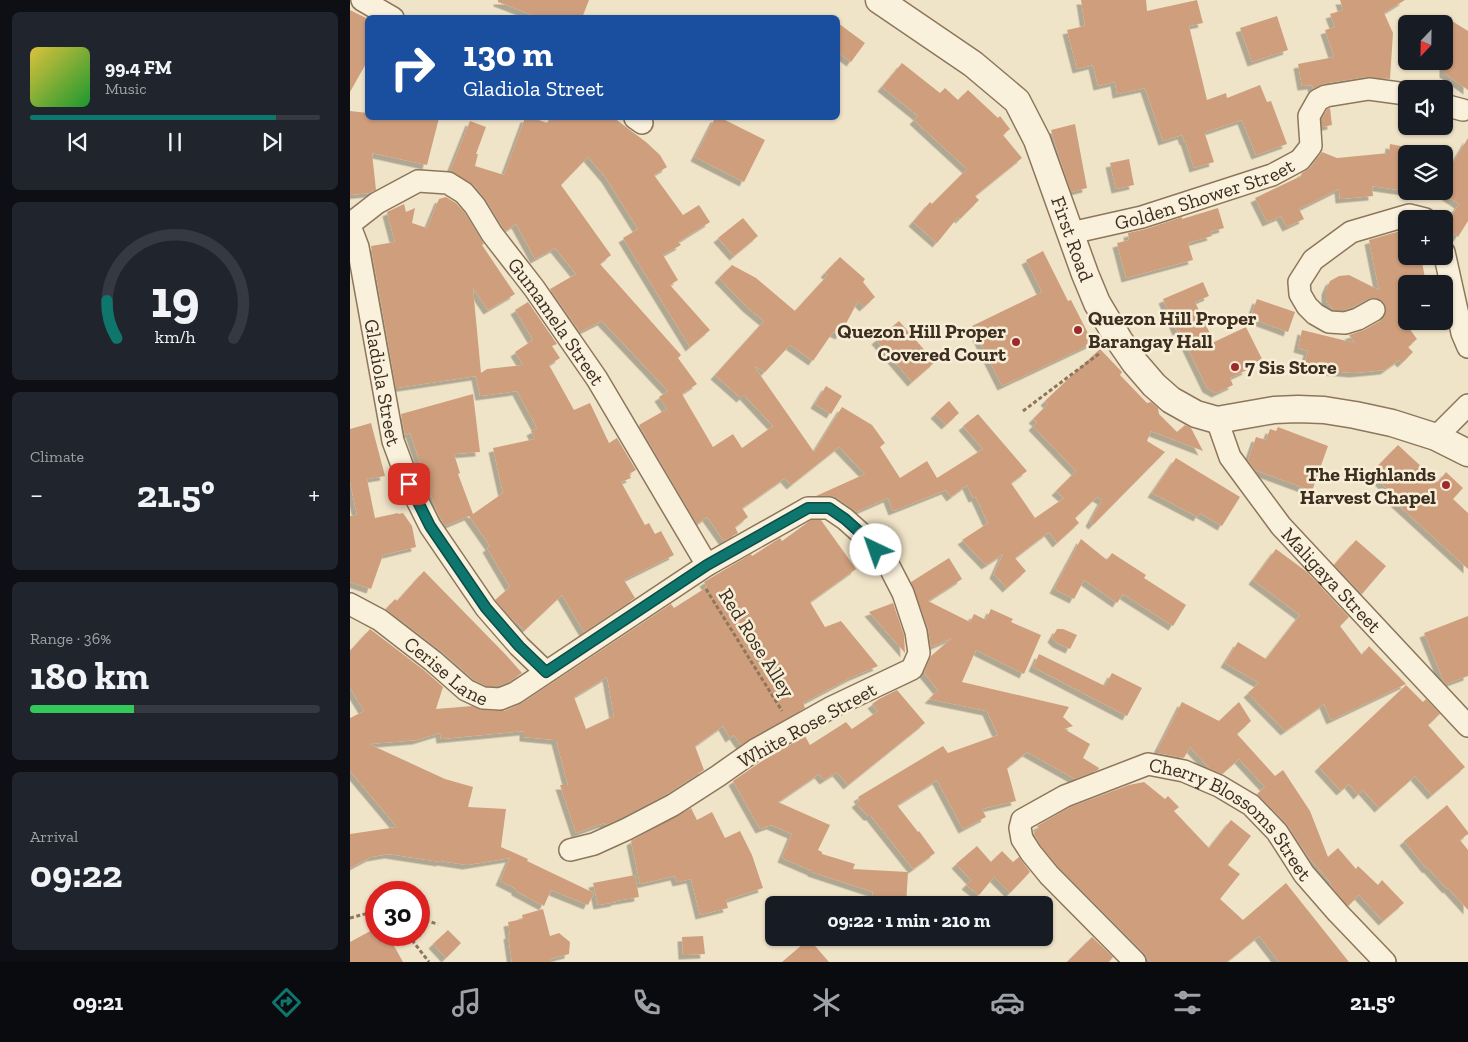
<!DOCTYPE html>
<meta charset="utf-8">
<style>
:root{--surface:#171b24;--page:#20242c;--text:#f1f3f6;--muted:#9ea1a6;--line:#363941;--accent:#0f766e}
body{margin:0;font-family:"Zilla Slab",serif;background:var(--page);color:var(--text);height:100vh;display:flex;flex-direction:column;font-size:19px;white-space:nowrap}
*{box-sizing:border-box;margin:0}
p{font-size:16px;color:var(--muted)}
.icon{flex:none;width:28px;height:28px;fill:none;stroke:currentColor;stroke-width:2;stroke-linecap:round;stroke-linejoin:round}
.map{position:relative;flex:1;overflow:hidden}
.drawer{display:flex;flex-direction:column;gap:12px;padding:12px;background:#0d0f14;width:350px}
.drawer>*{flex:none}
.top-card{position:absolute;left:15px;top:15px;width:475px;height:105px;border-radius:8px;box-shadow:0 1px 4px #0004;background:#1a4fa0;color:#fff;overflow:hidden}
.needle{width:32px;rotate:202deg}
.fabs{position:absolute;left:1048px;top:15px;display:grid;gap:10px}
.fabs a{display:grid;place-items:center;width:55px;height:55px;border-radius:8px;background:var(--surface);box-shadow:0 1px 4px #0004;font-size:25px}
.speed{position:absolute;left:15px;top:881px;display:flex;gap:10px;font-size:25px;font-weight:700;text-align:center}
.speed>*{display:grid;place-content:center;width:65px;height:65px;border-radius:50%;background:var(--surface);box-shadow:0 1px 4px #0004;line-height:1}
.speed .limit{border:8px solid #d22;background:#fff;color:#111}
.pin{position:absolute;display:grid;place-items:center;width:42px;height:42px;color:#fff;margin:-21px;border-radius:10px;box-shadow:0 2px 8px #0006}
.me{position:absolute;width:55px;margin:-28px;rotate:318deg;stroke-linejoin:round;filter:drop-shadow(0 0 4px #0008)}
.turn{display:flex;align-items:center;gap:18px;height:105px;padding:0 15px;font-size:22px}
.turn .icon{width:65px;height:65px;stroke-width:2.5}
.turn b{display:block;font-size:35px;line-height:42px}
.big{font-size:38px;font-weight:800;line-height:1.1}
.drawer .widget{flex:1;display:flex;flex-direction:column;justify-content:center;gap:8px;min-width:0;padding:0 18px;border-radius:8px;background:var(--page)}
.drawer .dial{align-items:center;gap:0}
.dial svg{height:130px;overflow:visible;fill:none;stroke:var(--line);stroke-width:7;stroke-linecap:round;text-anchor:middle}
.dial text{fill:var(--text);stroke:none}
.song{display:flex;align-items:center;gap:15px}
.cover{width:60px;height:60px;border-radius:8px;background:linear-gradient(135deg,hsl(50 70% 55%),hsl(130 70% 35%))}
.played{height:5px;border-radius:2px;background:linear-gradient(90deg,var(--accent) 85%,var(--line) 85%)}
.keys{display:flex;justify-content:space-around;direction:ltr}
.heat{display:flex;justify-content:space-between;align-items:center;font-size:28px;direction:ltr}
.charge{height:8px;border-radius:4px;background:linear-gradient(90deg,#34c759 36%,var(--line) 0)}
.trip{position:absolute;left:415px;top:896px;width:288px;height:50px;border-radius:8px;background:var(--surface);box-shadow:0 1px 4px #0004;font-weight:800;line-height:50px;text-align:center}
.tab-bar{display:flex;height:80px;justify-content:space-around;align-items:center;background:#090b0e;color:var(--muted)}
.tab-bar .icon{width:35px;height:35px}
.tab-bar .on{color:var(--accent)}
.tab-bar b{font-size:22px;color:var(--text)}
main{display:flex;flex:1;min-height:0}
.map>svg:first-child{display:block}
.building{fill:#cf9f7d;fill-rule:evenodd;filter:url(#shadow)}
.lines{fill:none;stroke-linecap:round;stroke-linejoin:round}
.minor-casing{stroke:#8d765c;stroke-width:24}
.tertiary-casing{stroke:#8d765c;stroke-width:29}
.path{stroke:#8d765c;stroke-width:3;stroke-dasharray:4 2.5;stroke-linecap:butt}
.minor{stroke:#faf1dc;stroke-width:21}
.tertiary{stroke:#faf1dc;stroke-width:26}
.route-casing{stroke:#0a4d48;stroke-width:12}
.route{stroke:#0f766e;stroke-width:9}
.poi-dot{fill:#9e2a2b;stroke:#f7eed8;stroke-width:2}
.labels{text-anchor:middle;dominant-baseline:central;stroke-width:5;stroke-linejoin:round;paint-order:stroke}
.street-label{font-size:20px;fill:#3d2e20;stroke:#f7eed8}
.poi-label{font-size:20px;font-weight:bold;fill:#3d2e20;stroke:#f7eed8;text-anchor:start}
</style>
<main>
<section class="drawer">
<div class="widget">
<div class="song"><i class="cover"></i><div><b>99.4 FM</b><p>Music</p></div></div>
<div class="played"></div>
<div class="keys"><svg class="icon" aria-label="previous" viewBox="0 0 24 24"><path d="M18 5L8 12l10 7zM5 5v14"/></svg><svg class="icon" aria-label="pause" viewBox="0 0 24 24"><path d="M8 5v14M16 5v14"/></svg><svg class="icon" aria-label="next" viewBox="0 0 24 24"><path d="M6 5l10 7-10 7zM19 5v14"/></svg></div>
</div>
<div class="widget dial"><svg viewBox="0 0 100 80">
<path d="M14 69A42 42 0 1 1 86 69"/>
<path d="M14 69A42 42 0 0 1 8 46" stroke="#0f766e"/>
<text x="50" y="56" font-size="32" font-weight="700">19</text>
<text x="50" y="72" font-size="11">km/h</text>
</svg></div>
<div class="widget"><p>Climate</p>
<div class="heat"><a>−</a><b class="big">21.5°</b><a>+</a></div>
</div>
<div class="widget"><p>Range · 36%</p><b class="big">180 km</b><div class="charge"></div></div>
<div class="widget"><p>Arrival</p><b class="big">09:22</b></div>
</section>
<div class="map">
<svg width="1118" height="962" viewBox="0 0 1118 962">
<defs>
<filter id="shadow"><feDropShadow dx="-4.5" dy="4.5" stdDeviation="0" flood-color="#0004"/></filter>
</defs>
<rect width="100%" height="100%" fill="#f0e4c8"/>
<!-- building -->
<path class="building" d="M148 0H239L232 18H190L148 2Z
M731 0H796L797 11 847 0 853 23 839 26 857 100 876 93 877 98 910 85 917 102 921 101 937 144 906 155 892 120 856 132 855 134 864 162 844 168 835 140 834 141 832 135 813 141 795 88 767 94 765 82 748 86 743 65 727 69 717 30 735 26Z
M990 0H1055L1034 13 1043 33 1040 79 1017 77 977 83 963 89 962 85 952 86 948 64 984 57 975 30 985 27 980 14 993 10Z
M0 10 18 19V60L0 92Z
M927 16 938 50 902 62 890 28Z
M1094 16 1118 31V90L1094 73Z
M488 23 515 43 501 62 488 52Z
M552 63 590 93 595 88 608 100 618 90 648 118 650 116 660 129 653 135 672 158 625 196 629 200 610 219 608 217 587 243 563 222 580 202 582 204 617 169 564 120 568 116 532 87Z
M980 108 982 125 972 127V119L977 109Z
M0 111 18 113V118H89L77 165 22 153 26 190 19 193 0 195Z
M175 118H183L197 123 200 118H264L296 142 310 155 317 167 304 175 333 215 349 205 360 222 328 242 331 245 313 255 328 280 320 285 360 330 340 347 273 238 288 229 256 178 238 157 211 185 261 255 250 264 331 355 328 358 347 384 332 394 363 447 383 434 392 448 423 426 394 395 391 398 365 375 414 321 397 307 369 278 382 265 406 278 445 311 478 275 475 273 490 257 515 279 513 282 525 297 514 307 508 301 490 335 483 332 463 361 440 345 415 372 404 366 464 452 492 407 522 425 535 443 530 447 550 478 577 461 587 478 633 449 613 426 628 414 677 471 661 483 685 518 714 498 706 491 726 471 683 426 687 422 683 419 698 404 695 401 750 349 772 372 770 375 797 403 801 402 808 408 809 414 827 432 835 425 841 428 853 451 801 431 797 441 815 452 743 525 740 522 752 500 747 497 725 518 729 523 707 543 699 532 665 558 676 571 657 588 644 574 643 576 653 554 636 565 612 540 638 523 626 497 623 498 617 485 601 497 596 490 543 511 538 498 506 512 486 497 479 496H466L515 474 489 447 441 485 435 478 392 508 398 517 385 527 388 533 374 541 357 517 347 524 289 425 317 409 309 397 318 391 252 321 230 332 200 289 226 274 205 248 185 259 166 224 155 231 136 200 124 185 100 171 120 121 136 127 126 154H128L125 166 154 175Z
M365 118H371L415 140 394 182 345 157Z
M725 124 737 188 721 192 708 153 701 130Z
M1118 138V221L1108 237 1094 228 1109 204 1094 194V178Z
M1040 144 1056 147V191L1022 186 1023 196 990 199 989 189 949 209 954 219 937 227 931 216 917 222 905 198 949 177 950 178 952 173 960 168 972 152 987 158 1039 153Z
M779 159 784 185 766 189 760 163Z
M96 197 106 203 115 213 134 244 132 245 165 294 138 310 123 288 131 373 137 369 173 365 165 352 183 340 165 310 178 302 207 344 202 346 210 358 199 365 224 410 240 403 259 443 267 438 286 470 279 474 281 478 271 482 295 525 299 523 305 534 311 531 324 555 274 580 285 598 234 632 212 595 175 630 161 618 145 600 160 587 137 548 140 546 119 516 95 526 87 512 60 433 55 435 51 414 123 394 130 452 104 454 110 473 108 474 123 514 153 493 143 448 185 439 181 431 187 428 167 391 130 396 126 376 46 388 21 246 45 242 37 212 54 204 56 212 65 208 62 223 77 228 89 199Z
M868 208 874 228 860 232 862 236 838 243 843 260 776 278 767 243 779 240 778 233 796 229 832 217V219Z
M393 218 408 236 384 256 368 238Z
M1050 231 1055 252 1054 256H1071L1076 284H1056V324L1067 339 1058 347 1063 352 1052 363 1049 360 1035 370 1004 373 979 371 954 365 958 351 948 348 952 330 1005 343 999 335 1014 330 1030 321 1034 317 1036 311 1035 304 1031 300 1025 298 1018 299 1003 307 994 310H983L976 300V290L980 281 989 276 999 275 1029 290 1019 240Z
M693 251 718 301 721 300 743 343 652 386 622 326 692 292 676 260Z
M853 282 859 296 845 302 864 342 896 327 912 359 895 367 897 370 880 378 883 385 866 393 857 388 829 330 827 331 813 299Z
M907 299 945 312 938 332 900 318Z
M549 321 585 362 562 382 526 340Z
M476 386 492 396 481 414 465 404Z
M599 401 609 413 596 425 585 414Z
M21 423 35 476 17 479 25 518 48 513V514L53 513 62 526 66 547 33 555 21 589 0 582V516L7 515 0 482V429Z
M928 427 978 446 962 491 905 470 898 460 906 437 916 440 920 429 926 431Z
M1048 445 1088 482 1096 472 1113 488 1103 499 1118 513V569L1045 502 1048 499 1021 473Z
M826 458 890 497 872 526 850 513 848 517 802 493Z
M461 520H471L506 569 460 602 475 627 491 621 528 666 502 677 453 703 455 708 391 745 384 735 380 738 373 726 345 746 354 770 317 794 272 818 255 825 254 823 226 833 210 785H218L206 740 174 737V731L91 739 90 733 67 740 19 744 95 779 123 787 118 807 156 809 151 847 178 859 177 861 244 893 238 905 201 890 194 906 166 891V889L150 881 160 858 117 865 91 861V862L39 854 21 857 0 868V834L47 827 0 771V718L14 711 0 688V651L20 629 75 671 93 687 86 709 122 706 132 710 154 711 172 703 321 604 324 608 357 587 354 582 364 576 401 554 402 556 430 538 432 541ZM257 677 264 716 236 729 224 697Z
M731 539 757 560 762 553 796 575 794 578 836 605 823 626 773 594 767 603 734 580 724 599 704 589Z
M1006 540 1036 566 1012 594 984 565Z
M926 549 957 572 999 617 990 626 1012 655 1019 646 1056 684 981 720 974 704 935 731 898 693 909 683 875 663 888 642 916 659 950 615 903 580Z
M599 558 612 579 578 601 620 622 624 614 636 620 641 609 663 619 661 622 691 635 674 674 626 650 612 682 719 707 713 717 723 726 714 729 740 744 733 758 749 768 748 770 725 779 677 752 657 768 666 801 632 809 636 817 613 829 587 780 547 805 568 832 569 831 585 853 563 869 521 816H518L506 803 510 800 508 797 593 746 598 753 648 735 637 711 579 699 588 690 574 673 581 656 602 638 581 647 578 628 561 582Z
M74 571 156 655 172 673 159 682 148 686H136L123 679 91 651 36 609 45 599 47 601Z
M543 603 554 635 555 653 519 612Z
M1118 616V676L1096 684 1094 682 1074 633Z
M707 629H713L727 635 720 649 707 643 702 638Z
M689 654 755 686 762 673 792 688 777 716 683 667Z
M1056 685 1073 702 1076 699 1090 714 1078 725 1115 767 1082 795 1065 776 1029 808 1013 790 1008 795 999 784 991 791 969 767Z
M547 690 575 723 498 785 487 772 474 780 469 774 428 802 480 825 468 850 472 852V854L505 864 503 869 558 872 556 905H520L523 892 462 872V871L432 858 442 834 421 825 410 829 383 781 412 761 455 736 460 745 496 722 502 729 528 711 522 704 529 699Z
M832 702 869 721 889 702 901 721 887 734 925 776 933 770 960 811 978 857 988 848 1006 869 1008 866 1028 885 1032 880 1054 903 1033 921 1009 895 998 906 980 885 981 883 959 858 936 823 907 794 915 787 889 759 872 774 860 769 840 747 834 758 808 753V749Z
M794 782 815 799 818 796 829 807 824 811 859 848 881 820 901 836 878 865 890 874 870 899 893 920 936 883 999 962H929L909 936 877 962H801L797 958 794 953 708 867 691 846 684 833 689 828 687 826 720 807 779 785Z
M1097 805 1118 832V834L1110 840 1118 850V910L1098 888 1097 889 1078 868 1077 869 1054 841Z
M341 808 347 820 362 812 375 838 390 831 402 855 413 888 376 900 378 908 350 915 341 879 327 882 325 876 290 884 281 841Z
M627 846 641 862 652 851 663 862 669 857 680 872 660 893 644 877 629 895 616 885 621 880 606 864Z
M285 875 289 897 265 901 266 902 248 905 243 883Z
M193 909 200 936 209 933 220 942 219 954 200 959 201 962H162L158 935 160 934 158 922 173 919 172 915Z
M26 928V935H38L53 962H0V942Z
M98 930 111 943 96 958 83 944Z
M353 936 355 954 333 955 332 937Z
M742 937 763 957 759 962H717Z
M459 939 479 962H432Z"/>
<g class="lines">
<!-- minor casing -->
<g class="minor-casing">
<g id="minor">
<path d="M12 0 43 18"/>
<path d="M1094 105 1113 110"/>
<path d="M285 118 292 123"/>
<path id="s1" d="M0 224 27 203 68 181 98 183 114 193 125 206 142 234 184 288 247 379 357 565"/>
<path id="s2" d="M0 226 8 247 43 441 59 484 80 526 136 608 169 646 196 672"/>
<path id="s3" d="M721 233 792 217 922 175 950 160 961 146 959 116 968 100 976 96 1019 89 1056 94"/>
<path d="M1094 252 1112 333 1118 347"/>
<path d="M1024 310 1008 319 995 323 979 322 965 314 957 306 950 294 949 282 963 260 1001 232 1059 215 1075 219"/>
<path id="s4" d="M867 420 880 457 931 526 1118 726"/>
<path d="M1086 437 1118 405"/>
<path id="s5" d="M0 604 30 620 83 661 116 690 133 698 150 699 165 693 357 565 458 508H479L495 519 514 536 538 564 553 593 566 632 569 653 562 669 482 707 405 750 368 776 323 805 277 829 244 844 220 850"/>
<path id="s6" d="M785 962 699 875 681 853 672 839 670 828 672 820 715 796 798 764 834 771 869 786 901 805 927 832 954 874 988 913 1035 962"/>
</g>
</g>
<!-- tertiary casing -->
<g class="tertiary-casing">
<g id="tertiary">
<path id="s7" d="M529 0 623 64 667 101 687 140 735 274 747 303 769 340 785 363 804 385 821 400 846 414 867 420 924 410 948 409 974 410 1005 415 1042 423 1086 437 1118 453"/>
</g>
</g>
<!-- path -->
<path class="path" d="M673 411 750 353
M356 589 432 711
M0 918 26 911
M69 919 88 924
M58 935 79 962"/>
<!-- minor -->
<use href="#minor" class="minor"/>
<!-- tertiary -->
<use href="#tertiary" class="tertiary"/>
</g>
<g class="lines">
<!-- route casing -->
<g class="route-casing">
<path id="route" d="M59 484 80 526 136 608 169 646 196 672 357 565 458 508H479L495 519 514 536 526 550"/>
</g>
<!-- route -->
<use href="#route" class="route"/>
</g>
<!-- markers -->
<g class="poi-dot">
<circle cx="728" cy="330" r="5"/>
<circle cx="666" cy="342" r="5"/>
<circle cx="885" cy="367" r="5"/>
<circle cx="1096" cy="485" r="5"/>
</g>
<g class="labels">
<!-- street labels -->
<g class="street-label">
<text stroke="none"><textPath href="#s3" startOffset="139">Golden Shower Street</textPath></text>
<text stroke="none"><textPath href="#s7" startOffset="320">First Road</textPath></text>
<text stroke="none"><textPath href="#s1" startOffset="288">Gumamela Street</textPath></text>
<text stroke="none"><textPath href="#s2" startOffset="160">Gladiola Street</textPath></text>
<text stroke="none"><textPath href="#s4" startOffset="199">Maligaya Street</textPath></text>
<text transform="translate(407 643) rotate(58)">Red Rose Alley</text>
<text stroke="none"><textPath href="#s5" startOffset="118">Cerise Lane</textPath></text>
<text transform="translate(457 725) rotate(-29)">White Rose Street</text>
<text stroke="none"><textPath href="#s6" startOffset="428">Cherry Blossoms Street</textPath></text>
</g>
<!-- poi labels -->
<g class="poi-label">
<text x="738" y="318">Quezon Hill Proper<tspan x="738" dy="23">Barangay Hall</tspan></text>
<text x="656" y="331" text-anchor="end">Quezon Hill Proper<tspan x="656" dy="23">Covered Court</tspan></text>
<text x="895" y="367">7 Sis Store</text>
<text x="1086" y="474" text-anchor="end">The Highlands<tspan x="1086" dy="23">Harvest Chapel</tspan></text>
</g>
</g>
</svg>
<div class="fabs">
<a><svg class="needle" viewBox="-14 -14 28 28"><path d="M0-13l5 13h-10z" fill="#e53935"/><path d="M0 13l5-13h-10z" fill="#9ea1a6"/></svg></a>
<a><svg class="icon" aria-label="sound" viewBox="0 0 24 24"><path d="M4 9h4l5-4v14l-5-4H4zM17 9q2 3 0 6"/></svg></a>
<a><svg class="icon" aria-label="layers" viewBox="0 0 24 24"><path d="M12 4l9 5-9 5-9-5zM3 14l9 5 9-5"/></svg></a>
<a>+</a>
<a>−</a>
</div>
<div class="speed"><div class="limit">30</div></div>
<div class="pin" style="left:59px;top:484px;background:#d93025"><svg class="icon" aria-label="arrive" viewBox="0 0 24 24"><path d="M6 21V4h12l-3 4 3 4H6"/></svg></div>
<svg class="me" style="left:526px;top:550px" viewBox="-20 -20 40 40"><circle r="19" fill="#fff"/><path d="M0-13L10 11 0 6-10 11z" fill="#0f766e"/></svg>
<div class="trip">09:22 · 1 min · 210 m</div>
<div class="top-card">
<div class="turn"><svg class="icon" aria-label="right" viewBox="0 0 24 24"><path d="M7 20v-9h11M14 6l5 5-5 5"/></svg><div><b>130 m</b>Gladiola Street</div></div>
</div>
</div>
</main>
<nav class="tab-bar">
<b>09:21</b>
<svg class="icon on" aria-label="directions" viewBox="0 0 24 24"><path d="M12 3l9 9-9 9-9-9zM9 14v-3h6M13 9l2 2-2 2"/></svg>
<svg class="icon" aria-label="music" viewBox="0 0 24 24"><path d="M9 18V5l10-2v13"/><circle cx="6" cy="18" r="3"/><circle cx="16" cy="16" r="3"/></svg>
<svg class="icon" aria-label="phone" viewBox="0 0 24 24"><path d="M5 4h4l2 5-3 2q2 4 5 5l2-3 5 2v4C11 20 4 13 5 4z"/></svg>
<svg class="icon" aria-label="climate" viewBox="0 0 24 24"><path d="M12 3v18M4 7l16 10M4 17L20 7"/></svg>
<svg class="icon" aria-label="car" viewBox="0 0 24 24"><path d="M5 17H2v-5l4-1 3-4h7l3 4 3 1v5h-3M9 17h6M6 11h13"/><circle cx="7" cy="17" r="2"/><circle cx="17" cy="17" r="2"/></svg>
<svg class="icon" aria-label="filters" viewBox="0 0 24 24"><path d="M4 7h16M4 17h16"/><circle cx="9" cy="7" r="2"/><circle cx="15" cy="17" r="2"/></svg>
<b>21.5°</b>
</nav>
